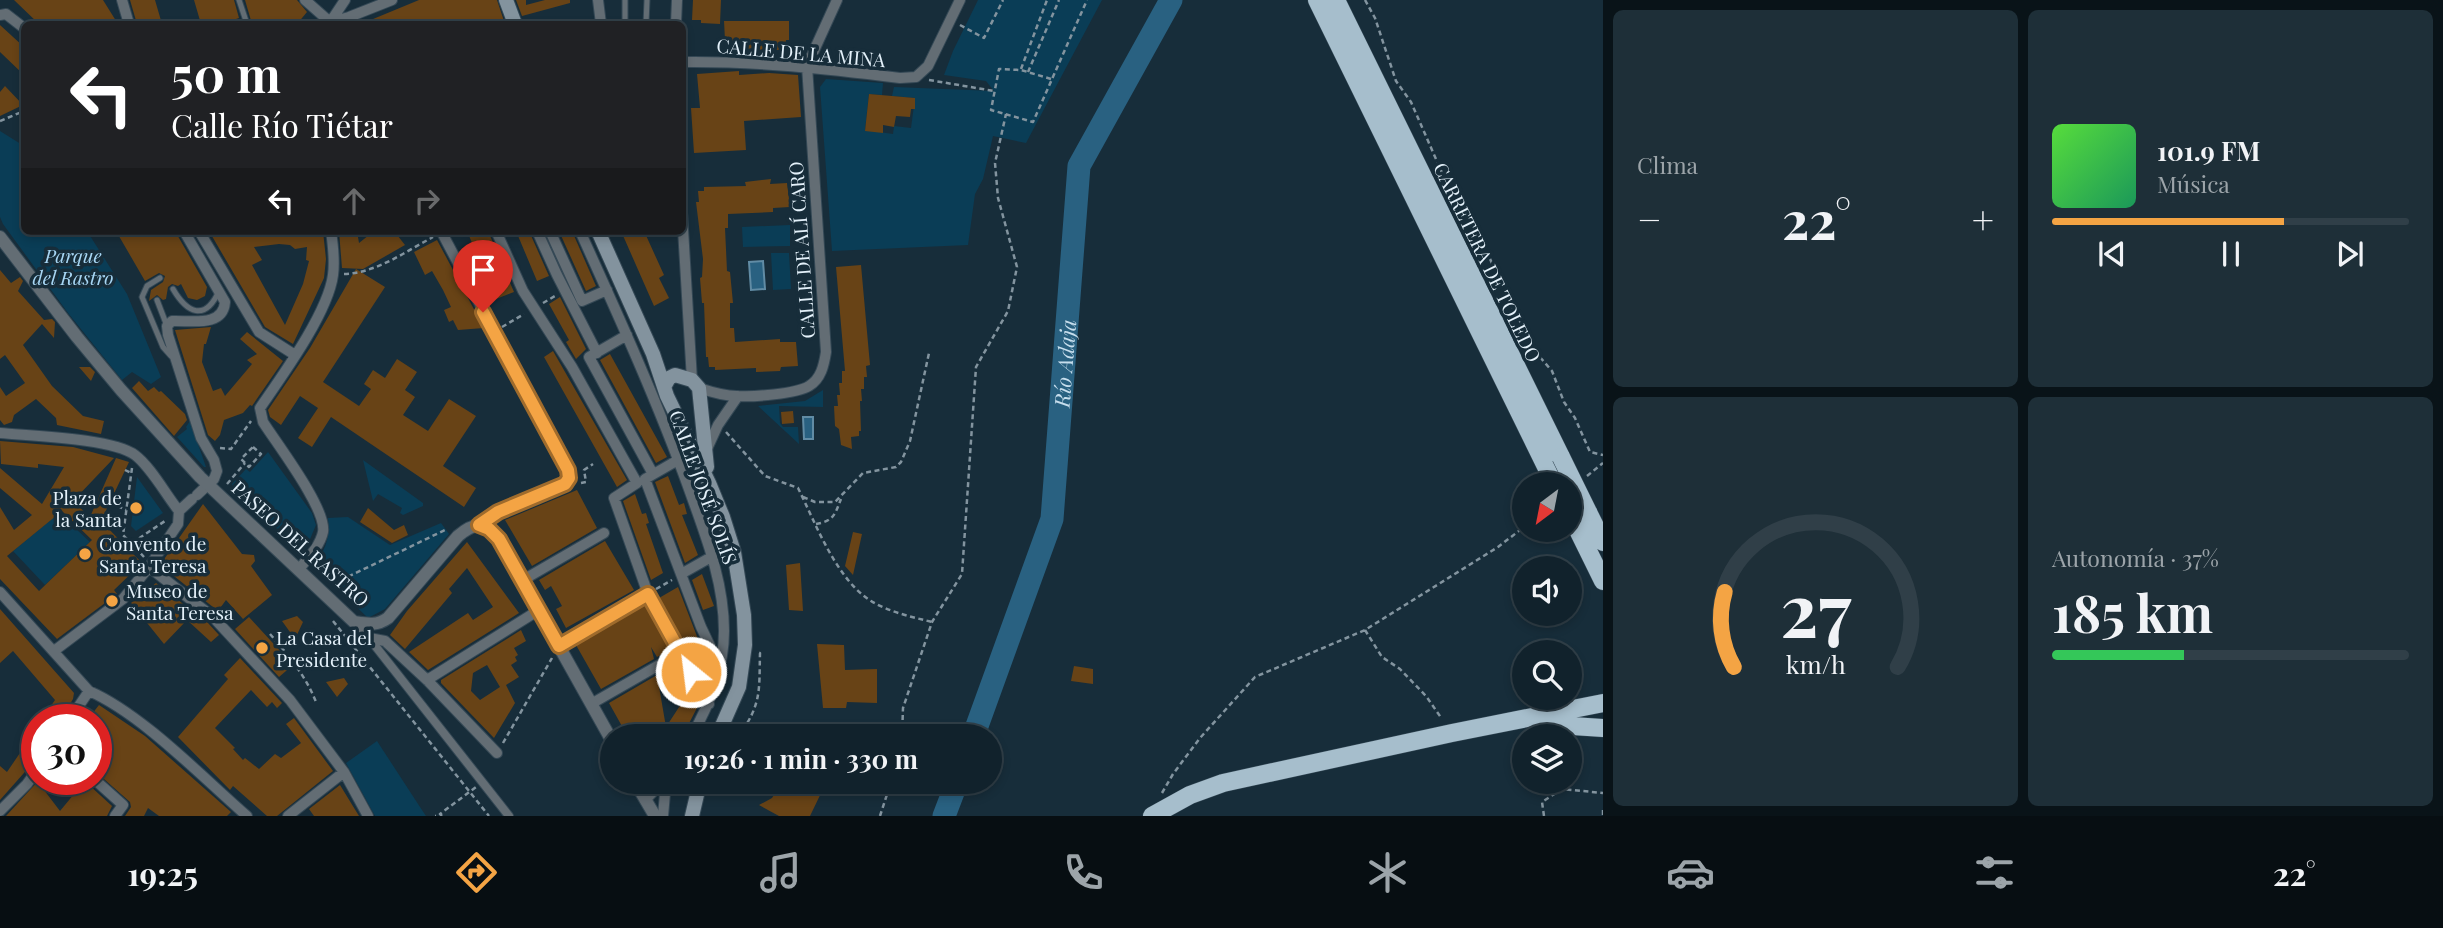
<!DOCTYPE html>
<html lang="es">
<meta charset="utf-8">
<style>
:root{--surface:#11222c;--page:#1e2f38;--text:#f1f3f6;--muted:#9ca4a9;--line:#303f48;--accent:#f4a444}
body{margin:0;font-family:"Playfair Display",serif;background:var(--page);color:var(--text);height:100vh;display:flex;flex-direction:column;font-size:26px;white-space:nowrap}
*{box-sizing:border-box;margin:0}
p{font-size:23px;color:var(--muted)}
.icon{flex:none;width:38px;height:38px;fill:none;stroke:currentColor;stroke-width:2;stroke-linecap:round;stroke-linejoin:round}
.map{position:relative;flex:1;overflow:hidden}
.panel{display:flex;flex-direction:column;gap:10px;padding:10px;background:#091318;width:840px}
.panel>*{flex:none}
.guide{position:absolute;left:21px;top:21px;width:665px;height:214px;border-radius:10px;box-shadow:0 4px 10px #0003,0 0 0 2px var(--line);background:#202124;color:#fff;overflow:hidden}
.needle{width:46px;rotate:212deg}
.buttons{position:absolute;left:1512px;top:472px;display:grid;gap:14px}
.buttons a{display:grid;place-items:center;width:70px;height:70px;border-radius:50%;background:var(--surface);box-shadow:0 4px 10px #0003,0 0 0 2px var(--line);font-size:35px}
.speed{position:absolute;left:21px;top:704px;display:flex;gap:14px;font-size:35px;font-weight:700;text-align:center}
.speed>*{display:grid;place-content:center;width:91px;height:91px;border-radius:50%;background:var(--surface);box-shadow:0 4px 10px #0003,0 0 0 2px var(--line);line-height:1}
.speed .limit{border:10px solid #d22;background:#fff;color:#111}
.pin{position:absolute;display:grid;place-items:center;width:60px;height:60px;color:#fff;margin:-72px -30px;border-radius:50% 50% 50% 0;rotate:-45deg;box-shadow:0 0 7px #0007}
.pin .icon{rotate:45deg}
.me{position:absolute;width:77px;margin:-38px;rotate:331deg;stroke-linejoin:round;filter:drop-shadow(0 0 5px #0008)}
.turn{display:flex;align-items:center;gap:24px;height:147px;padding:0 35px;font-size:32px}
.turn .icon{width:91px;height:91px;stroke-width:2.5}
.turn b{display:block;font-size:49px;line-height:60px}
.lanes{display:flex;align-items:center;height:66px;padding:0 35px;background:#0003;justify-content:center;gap:35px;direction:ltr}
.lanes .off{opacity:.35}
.big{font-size:52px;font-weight:700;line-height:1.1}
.panel .tile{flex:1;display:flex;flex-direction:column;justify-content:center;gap:10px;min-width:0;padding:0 24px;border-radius:10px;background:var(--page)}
.panel .dial{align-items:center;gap:0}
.dial svg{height:182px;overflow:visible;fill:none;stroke:var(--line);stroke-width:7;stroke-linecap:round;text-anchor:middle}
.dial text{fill:var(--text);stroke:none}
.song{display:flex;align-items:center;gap:21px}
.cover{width:84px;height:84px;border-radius:10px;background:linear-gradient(135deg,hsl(110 70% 55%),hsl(150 70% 35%))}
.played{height:7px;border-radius:4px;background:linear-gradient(90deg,var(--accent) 65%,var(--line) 65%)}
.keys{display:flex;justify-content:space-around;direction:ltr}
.heat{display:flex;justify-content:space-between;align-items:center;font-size:38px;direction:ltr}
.charge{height:10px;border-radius:5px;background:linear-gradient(90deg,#34c759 37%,var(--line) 0)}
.panel .tiles{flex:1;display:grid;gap:10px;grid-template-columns:repeat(2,1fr)}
.trip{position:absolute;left:600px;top:724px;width:402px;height:70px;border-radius:35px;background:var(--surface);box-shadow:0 4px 10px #0003,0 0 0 2px var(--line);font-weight:700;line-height:70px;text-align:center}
.menu{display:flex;height:112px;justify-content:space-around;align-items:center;background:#070e12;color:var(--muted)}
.menu .icon{width:49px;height:49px}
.menu .on{color:var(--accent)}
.menu b{font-size:32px;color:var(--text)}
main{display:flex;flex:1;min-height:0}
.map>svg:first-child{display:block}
.green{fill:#0a3d56}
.water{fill:#296181;stroke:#618ca5;stroke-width:2}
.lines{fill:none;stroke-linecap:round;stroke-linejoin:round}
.river{stroke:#296181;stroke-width:23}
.building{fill:#684316;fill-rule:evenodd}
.service-casing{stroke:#344855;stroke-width:7}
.pedestrian-casing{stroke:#344855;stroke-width:10}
.minor-casing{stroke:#344855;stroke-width:12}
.tertiary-casing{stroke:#344855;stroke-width:14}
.secondary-casing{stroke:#344855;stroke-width:16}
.trunk-casing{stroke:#344855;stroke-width:19}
.path{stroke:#83949f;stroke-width:2.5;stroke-dasharray:5 3.5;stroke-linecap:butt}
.service{stroke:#636d74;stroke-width:5}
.pedestrian{stroke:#636d74;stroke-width:8}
.minor{stroke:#636d74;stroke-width:10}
.tertiary{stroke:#636d74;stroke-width:12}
.secondary{stroke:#83939e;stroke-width:14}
.trunk{stroke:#a6becc;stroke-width:18}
.trunk-bridge-casing{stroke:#344855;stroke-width:19;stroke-linecap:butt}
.trunk-bridge{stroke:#a6becc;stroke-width:18}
.route-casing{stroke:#9f6b2c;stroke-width:18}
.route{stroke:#f4a444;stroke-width:12}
.poi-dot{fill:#f4a444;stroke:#172d3a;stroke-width:2.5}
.labels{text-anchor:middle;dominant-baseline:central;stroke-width:7;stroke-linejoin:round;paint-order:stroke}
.street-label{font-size:19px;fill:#e4f1fa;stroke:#172d3a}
.park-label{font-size:19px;font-style:italic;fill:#a7d6f4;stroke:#172d3a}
.poi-label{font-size:19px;fill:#e4f1fa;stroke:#172d3a;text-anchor:start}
.water-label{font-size:21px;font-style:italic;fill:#c7deed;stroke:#172d3a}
</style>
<main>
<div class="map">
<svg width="1603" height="816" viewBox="0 0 1603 816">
<rect width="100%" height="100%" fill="#172d3a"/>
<!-- green -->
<path class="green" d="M978 0H1102L1026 143 993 136 983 179 975 194 968 245 832 251 820 87 826 79 883 83 882 95 869 94 865 130 893 134 894 126 911 128 915 98 892 96 894 87 994 91 986 81 944 75 953 51Z
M0 131 24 146V231H87L127 294 161 377 151 384 132 372 122 380 68 313 3 224 0 217Z
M790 225V246L743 247 742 227Z
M771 253H789L791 289 773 290Z
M823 390V407L779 406 780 423 783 427H798L799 444 758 406 805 401Z
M190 421 206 467H204L177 437 187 429 186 427Z
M268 452 312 513 316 525 305 551H302L233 490 232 484 246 469 250 472Z
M363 460 423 503V506L403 515 400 513 402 508 378 494 373 501Z
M137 477 163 513 136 531 131 526Z
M59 513 90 542 45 585 13 551Z
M348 517 390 545 441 523 449 534 385 609 368 618 330 581 316 563C326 549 330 536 328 518Z
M377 741 420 807 426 816H375L346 763Z"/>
<!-- water -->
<path class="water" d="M763 261 765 289 751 290 749 262Z
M803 417H813V439H804Z"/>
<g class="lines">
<!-- river -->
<g class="river">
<path id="s1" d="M973 737 1052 519 1079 166 1171 0"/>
<path d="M944 816 957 782"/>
</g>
</g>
<!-- building -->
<path class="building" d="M14 0H103L118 24H39Z
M130 0H155L162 24H137Z
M194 0H234L239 18 221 24H201Z
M245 0H297L307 12 297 24H252Z
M419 0H497L505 24H361Z
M516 0H526V5L545 0H570V3L522 16Z
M693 0H721L720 24 701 23V20H692Z
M724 21H789V40H786L785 50H731V40H725Z
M0 25 24 47V75L0 52Z
M739 71V75L769 73 798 75 801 117 744 121 746 150 694 153 691 108H700L697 74Z
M5 86 23 105 0 116V92Z
M869 94 915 98V109H911L910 117 896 116 894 127 883 125V133L865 131Z
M771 179 770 184 787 183 790 207 773 208V212L728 214V228H725L727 271 730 272 733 303H730V328H734L735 342 780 339V342H796L798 366 781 367 780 371 756 372V368L715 370V367H709L708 357H706L704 303H702L700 278 702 277 703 259 696 202H699L698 191H704V187L746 186 745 182Z
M116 231H175L207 287 205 296 197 300 188 298 181 284 178 286 172 284 168 287 166 299 163 300 157 295 149 301 151 290 163 282 165 276 159 273 145 281Z
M209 231H323L326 259 324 278 293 344 265 327ZM279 244 290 245 295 249 307 247 306 260 309 261 303 284 285 325 252 265 262 260 254 247Z
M339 231H357L359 243 374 231H394L405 245 363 269 342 268Z
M467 231H488L514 292 496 299Z
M516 231H529L549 276 537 281Z
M559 231H572L596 286 586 291Z
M621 231H644L664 275 659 278 669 298 654 306Z
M437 240 484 328 458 330 453 320 449 322 444 310 451 307 443 290 432 271 425 275 414 252Z
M861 265 870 365 866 366 867 377H864V389H861L862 401H860L861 431H859V436L851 437 852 449 841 445 839 429 835 426 834 406H838L837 395H840L839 383H842V371H845L836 267Z
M356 269 385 287 323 382 359 406 371 389 364 384 373 370 385 378 397 359 417 372 405 390 415 397 403 415 428 431 449 399 476 416 443 466 476 488 464 507 331 417 312 447 298 438 318 408 300 396 281 425 270 417 268 410 310 348Z
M0 270 11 283 20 277 23 281 18 291 44 320 52 319 55 322 54 338 42 324 23 345 52 386 83 416 104 421 101 434 57 425 56 418 36 399 14 415 12 422 4 425 0 420V387L6 396 25 383 5 355 0 359Z
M560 297 586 349 576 359 566 342 569 340 549 304Z
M211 327 206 344H204L202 362 213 391 221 388 225 396 252 364 247 360 257 354 240 339 247 332 283 361 252 406 250 405 243 413 224 420 220 435 215 441 208 435 175 330Z
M553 351 627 480 617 487 544 357Z
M610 354 667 457 656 463 600 360Z
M79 367H90L95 372 91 381Z
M139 381 148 391 154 387 159 392 161 391 185 414 187 420 174 436 132 388Z
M793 411 794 423 782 424 781 412Z
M0 441 73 447 114 458 73 501 90 517 116 458 129 462 101 521 142 563 114 590 117 594 57 639 0 579V507L14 530 32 515 0 488V468L42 504 64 467 38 464V468L1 464ZM62 511 92 540 39 591 7 556Z
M668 476 679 505 684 503 687 514 682 515 698 555 685 563 655 482Z
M577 490 597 528 532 566 505 520Z
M635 494 642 514 646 513 649 523 646 524 663 573 651 580 623 501Z
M203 504 242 554 254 555 255 561 251 566 272 595 243 619 226 600 218 611 160 565Z
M368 508 394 530 404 525 408 535 392 543 360 522Z
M853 532 862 534 853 575 845 566Z
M605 541 634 590 566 628 556 609 562 606 551 586 545 590 539 580Z
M467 542 519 613 428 670 409 652 468 613 473 620 493 607 467 568 449 589 452 593 405 649 390 635 407 611Z
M800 563 803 611 789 610 786 565Z
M702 574 714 606 703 610 692 580Z
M156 583 208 623 219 635 211 642 187 620 164 644 131 603Z
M678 587 698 639 690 644 697 657 693 659 659 598Z
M645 605 670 650 657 657 651 647 654 659 601 689 576 645Z
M0 609 74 693 73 699 61 719H42L55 700 13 651 0 663Z
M297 616 303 622 295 639 282 621Z
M249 617 293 665 279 677 235 629Z
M521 630 526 641 514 648 518 655 515 657 517 661 511 665 519 677 506 685 515 703 494 738 441 683V680ZM487 665 500 687 480 700 471 691 473 673Z
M817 644 844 645 845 670 877 669V703L847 702 846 708H823Z
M240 658 282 703 277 708 272 702 267 707 251 690 215 728 235 748 233 749 243 760 245 758 259 769 275 754 281 758 301 743 286 724 294 718 333 771 277 816H267L233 786 230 790 178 737 228 679 224 675Z
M678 663 699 704 682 737H628L609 703 657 675 666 727 683 701 665 671Z
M1074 666 1093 669V684L1071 681Z
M344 678 348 684 337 697 326 682Z
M99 705 145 736 231 812 227 816H159L148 808 144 816H125L131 807 130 802 96 772V719H88Z
M37 728V762L31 765 0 800V766L7 772Z
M40 779H53L44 790 60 811 79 788 66 779H86L89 785 112 806 107 816H6Z
M782 782 807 787 809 784 824 787 810 816H779L759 805 772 798Z
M340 785 359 816H314L309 809Z"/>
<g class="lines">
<!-- service casing -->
<g class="service-casing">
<path id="service" d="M239 0 247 24
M625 24V0
M646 24 647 0
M160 278 147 286 142 297 163 347 171 356
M173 289C187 313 205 322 219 291
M157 300 167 326"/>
</g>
<!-- pedestrian casing -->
<g class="pedestrian-casing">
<path id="pedestrian" d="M369 638 509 816"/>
</g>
<!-- minor casing -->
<g class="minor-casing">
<path id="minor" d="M122 0 129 24
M305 0 330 22
M598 0 601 24
M0 15 6 14 24 28
M330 22 349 17 392 0
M329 24 345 0
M676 24 677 0
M682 62C756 61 827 69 900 78L916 77 928 66 960 0
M682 212 692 380
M184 231 225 302C223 328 190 320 172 321L167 326 168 335 201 438 214 460 217 471 214 479 197 495
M199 231 259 332 295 355
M441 231 568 470 569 478 565 483 498 512 479 525
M496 231 523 291 572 367 637 483 614 498 648 594 709 704
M537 231 557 275 597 353
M550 231 582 301 607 290
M580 231C619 317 658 403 690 492 706 537 724 582 724 631 724 669 710 704 691 737
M627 335 589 357 653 474
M699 388C711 392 724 396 737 396 753 397 796 394 809 386 821 379 824 365 826 352L807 66 837 0
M0 433C30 436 112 438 135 455 151 467 166 495 179 511
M706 451 718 425 738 396
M678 460 645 479 701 627 720 667
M149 567 213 617 290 700 344 772 368 816
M299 569C308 558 320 546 323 532 327 509 277 444 263 422L260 408C282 376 328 313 333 275 335 261 333 245 331 231
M681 574 713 556
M523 580 604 533
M0 592 89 691C142 714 202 777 247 816
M354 622 369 638 385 641 427 680 497 753
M559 646 648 594
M54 651 123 599 149 567 178 524 179 511 192 499
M427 680 539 610
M591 704 680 653
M70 719 89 691
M94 779 123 805 115 816
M645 800 663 782
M0 811 27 784 37 770
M288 816 344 772
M663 816 666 782"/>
</g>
<!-- tertiary casing -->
<g class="tertiary-casing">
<path id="tertiary" d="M0 237 77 337 121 390 200 477 354 622C367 624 377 626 388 618L458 536C476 521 482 523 499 539L612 741
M635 782 655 816"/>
</g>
<!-- secondary casing -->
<g class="secondary-casing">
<path id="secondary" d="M506 0 515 24
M598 231 653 354 667 396 709 483 723 517 734 552 744 615 745 645 739 687 717 737
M664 387 669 378 675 375 692 380 699 388 707 467
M692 816 700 782"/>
</g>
<!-- trunk casing -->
<g class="trunk-casing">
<path id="trunk" d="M1317 0 1555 485
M1336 0 1561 457
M1588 512 1603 542
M1570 514 1603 581
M1542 724 1603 728
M1152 816 1190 795 1223 783 1452 733 1603 703"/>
</g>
<!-- path -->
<path class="path" d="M1365 0 1375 18 1396 81 1411 102 1450 191 1476 229 1513 308 1539 356 1552 371 1564 402 1575 418 1590 452 1603 455
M960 25 984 38 1003 0
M1021 69 1047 0
M1028 72 1059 0
M1051 79 1021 70 999 69 991 110 1033 122 1087 0
M929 80 994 91
M0 121 24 111
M105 231 107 235 113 231
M344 274C376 273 405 252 433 237
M543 303 555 296
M502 327 524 314
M726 432 765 476 798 488C816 524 836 579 871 601 889 612 912 617 932 622
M253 447 261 454 249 467 241 459Z
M220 448 231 449 251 421
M132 468 123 535 144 557
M125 470 131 473
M1587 476 1603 463
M581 483 586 482 584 470 593 464
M227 484 245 463
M803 497 815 502H835L863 473 896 467 901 462 910 441 929 353
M110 502 126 510
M816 524C834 521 835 514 841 499
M108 527 124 528
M132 543 165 521
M333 584 447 529
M656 589 672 580
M333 621 489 816
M1365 630 1382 657 1400 669 1426 696 1442 719
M270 634C288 655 306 676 316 702
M738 737C762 704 759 691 760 653L756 651
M902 737 903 708 932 622 962 574 976 367 1008 311 1017 267 998 198 995 163 1006 114
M503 743 552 658
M1162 793 1173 774 1200 738 1255 677 1365 630 1498 547 1524 527
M1603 810V815
M435 816H436
M442 816 440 814 476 787
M880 816 891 782
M1544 816 1542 802 1562 789 1603 793"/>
<!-- service -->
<use href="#service" class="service"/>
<!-- pedestrian -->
<use href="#pedestrian" class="pedestrian"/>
<!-- minor -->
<use href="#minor" class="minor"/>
<!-- tertiary -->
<use href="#tertiary" class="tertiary"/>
<!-- secondary -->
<use href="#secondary" class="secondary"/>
<!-- trunk -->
<use href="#trunk" class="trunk"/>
<!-- trunk-bridge casing -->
<g class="trunk-bridge-casing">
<path id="trunk-bridge" d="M1561 457 1588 512"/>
</g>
<!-- trunk-bridge -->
<use href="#trunk-bridge" class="trunk-bridge"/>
</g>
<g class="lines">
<!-- route casing -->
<g class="route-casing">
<path id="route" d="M483 312 568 470 569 478 565 484 498 512 479 525 489 529 499 539 559 646 648 594 691 672"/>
</g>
<!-- route -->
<use href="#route" class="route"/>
</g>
<!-- markers -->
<g class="poi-dot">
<circle cx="136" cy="508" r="7"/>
<circle cx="85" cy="554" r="7"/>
<circle cx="112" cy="601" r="7"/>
<circle cx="262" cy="648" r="7"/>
</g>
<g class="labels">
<!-- street labels -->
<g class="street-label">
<text transform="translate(801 52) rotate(5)">CALLE DE LA MINA</text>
<text transform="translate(801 250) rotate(-94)">CALLE DE ALÍ CARO</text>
<text transform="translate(1488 262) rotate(64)">CARRETERA DE TOLEDO</text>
<text transform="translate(704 487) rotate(70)">CALLE JOSÉ SOLÍS</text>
<text transform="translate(301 543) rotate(42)">PASEO DEL RASTRO</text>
</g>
<!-- park labels -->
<g class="park-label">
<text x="73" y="255">Parque<tspan x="73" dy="22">del Rastro</tspan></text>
</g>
<!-- poi labels -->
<g class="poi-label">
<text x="122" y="497" text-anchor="end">Plaza de<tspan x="122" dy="22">la Santa</tspan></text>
<text x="99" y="543">Convento de<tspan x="99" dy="22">Santa Teresa</tspan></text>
<text x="126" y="590">Museo de<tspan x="126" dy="22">Santa Teresa</tspan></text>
<text x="276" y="637">La Casa del<tspan x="276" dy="22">Presidente</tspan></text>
</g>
<!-- water labels -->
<g class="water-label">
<text stroke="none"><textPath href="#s1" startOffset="388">Río Adaja</textPath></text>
</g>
</g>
</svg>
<div class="buttons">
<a><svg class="needle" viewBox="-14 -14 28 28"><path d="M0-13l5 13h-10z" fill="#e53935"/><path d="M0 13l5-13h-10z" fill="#9ca4a9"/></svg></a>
<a><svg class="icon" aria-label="sound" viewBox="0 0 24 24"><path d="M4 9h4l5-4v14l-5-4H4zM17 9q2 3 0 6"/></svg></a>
<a><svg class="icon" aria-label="search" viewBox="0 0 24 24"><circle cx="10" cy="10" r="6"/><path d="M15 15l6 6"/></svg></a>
<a><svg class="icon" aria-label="layers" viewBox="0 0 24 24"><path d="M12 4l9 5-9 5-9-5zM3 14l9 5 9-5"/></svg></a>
</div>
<div class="speed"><div class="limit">30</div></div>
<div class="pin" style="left:483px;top:312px;background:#d93025"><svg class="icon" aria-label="arrive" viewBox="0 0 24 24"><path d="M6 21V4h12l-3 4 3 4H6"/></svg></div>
<svg class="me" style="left:691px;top:672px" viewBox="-20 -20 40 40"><circle r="17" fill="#f4a444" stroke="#fff" stroke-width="3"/><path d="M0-11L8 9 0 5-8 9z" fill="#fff"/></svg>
<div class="trip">19:26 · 1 min · 330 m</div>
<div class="guide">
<div class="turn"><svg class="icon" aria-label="left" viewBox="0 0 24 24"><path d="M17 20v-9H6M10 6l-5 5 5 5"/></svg><div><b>50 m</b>Calle Río Tiétar</div></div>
<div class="lanes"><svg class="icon" aria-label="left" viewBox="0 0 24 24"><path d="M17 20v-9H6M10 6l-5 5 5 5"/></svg><svg class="icon off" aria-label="ahead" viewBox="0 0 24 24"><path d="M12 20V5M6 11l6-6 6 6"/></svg><svg class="icon off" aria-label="right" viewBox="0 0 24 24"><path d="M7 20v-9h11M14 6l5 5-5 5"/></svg></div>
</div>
</div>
<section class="panel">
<div class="tiles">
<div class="tile"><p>Clima</p>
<div class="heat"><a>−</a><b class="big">22°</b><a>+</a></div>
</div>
<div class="tile">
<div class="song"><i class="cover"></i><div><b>101.9 FM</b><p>Música</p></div></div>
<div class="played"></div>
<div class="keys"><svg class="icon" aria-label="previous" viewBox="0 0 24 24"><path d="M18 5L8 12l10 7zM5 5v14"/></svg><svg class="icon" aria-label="pause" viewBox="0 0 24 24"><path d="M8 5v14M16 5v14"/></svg><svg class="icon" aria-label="next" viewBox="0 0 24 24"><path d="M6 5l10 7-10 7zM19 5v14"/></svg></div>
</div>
<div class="tile dial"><svg viewBox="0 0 100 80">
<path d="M14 69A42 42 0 1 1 86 69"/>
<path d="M14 69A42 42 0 0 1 10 36" stroke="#f4a444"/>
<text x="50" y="56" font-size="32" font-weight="700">27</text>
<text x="50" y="72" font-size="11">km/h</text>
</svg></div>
<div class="tile"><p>Autonomía · 37%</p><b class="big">185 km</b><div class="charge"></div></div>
</div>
</section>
</main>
<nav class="menu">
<b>19:25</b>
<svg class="icon on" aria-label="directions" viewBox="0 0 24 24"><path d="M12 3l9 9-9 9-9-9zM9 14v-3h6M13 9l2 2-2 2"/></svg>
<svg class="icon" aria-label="music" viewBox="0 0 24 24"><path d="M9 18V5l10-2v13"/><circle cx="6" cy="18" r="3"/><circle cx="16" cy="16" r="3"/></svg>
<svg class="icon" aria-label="phone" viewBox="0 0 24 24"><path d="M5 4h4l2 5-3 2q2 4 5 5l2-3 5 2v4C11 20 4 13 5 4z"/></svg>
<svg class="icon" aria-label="climate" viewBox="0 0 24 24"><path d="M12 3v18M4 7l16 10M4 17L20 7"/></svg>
<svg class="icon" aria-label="car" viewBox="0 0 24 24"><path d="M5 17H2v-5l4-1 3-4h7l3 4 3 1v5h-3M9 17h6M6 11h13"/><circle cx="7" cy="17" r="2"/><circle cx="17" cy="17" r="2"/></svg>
<svg class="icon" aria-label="filters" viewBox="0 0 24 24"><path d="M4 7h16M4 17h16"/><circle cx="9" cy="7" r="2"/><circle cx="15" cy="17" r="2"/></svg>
<b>22°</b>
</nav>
